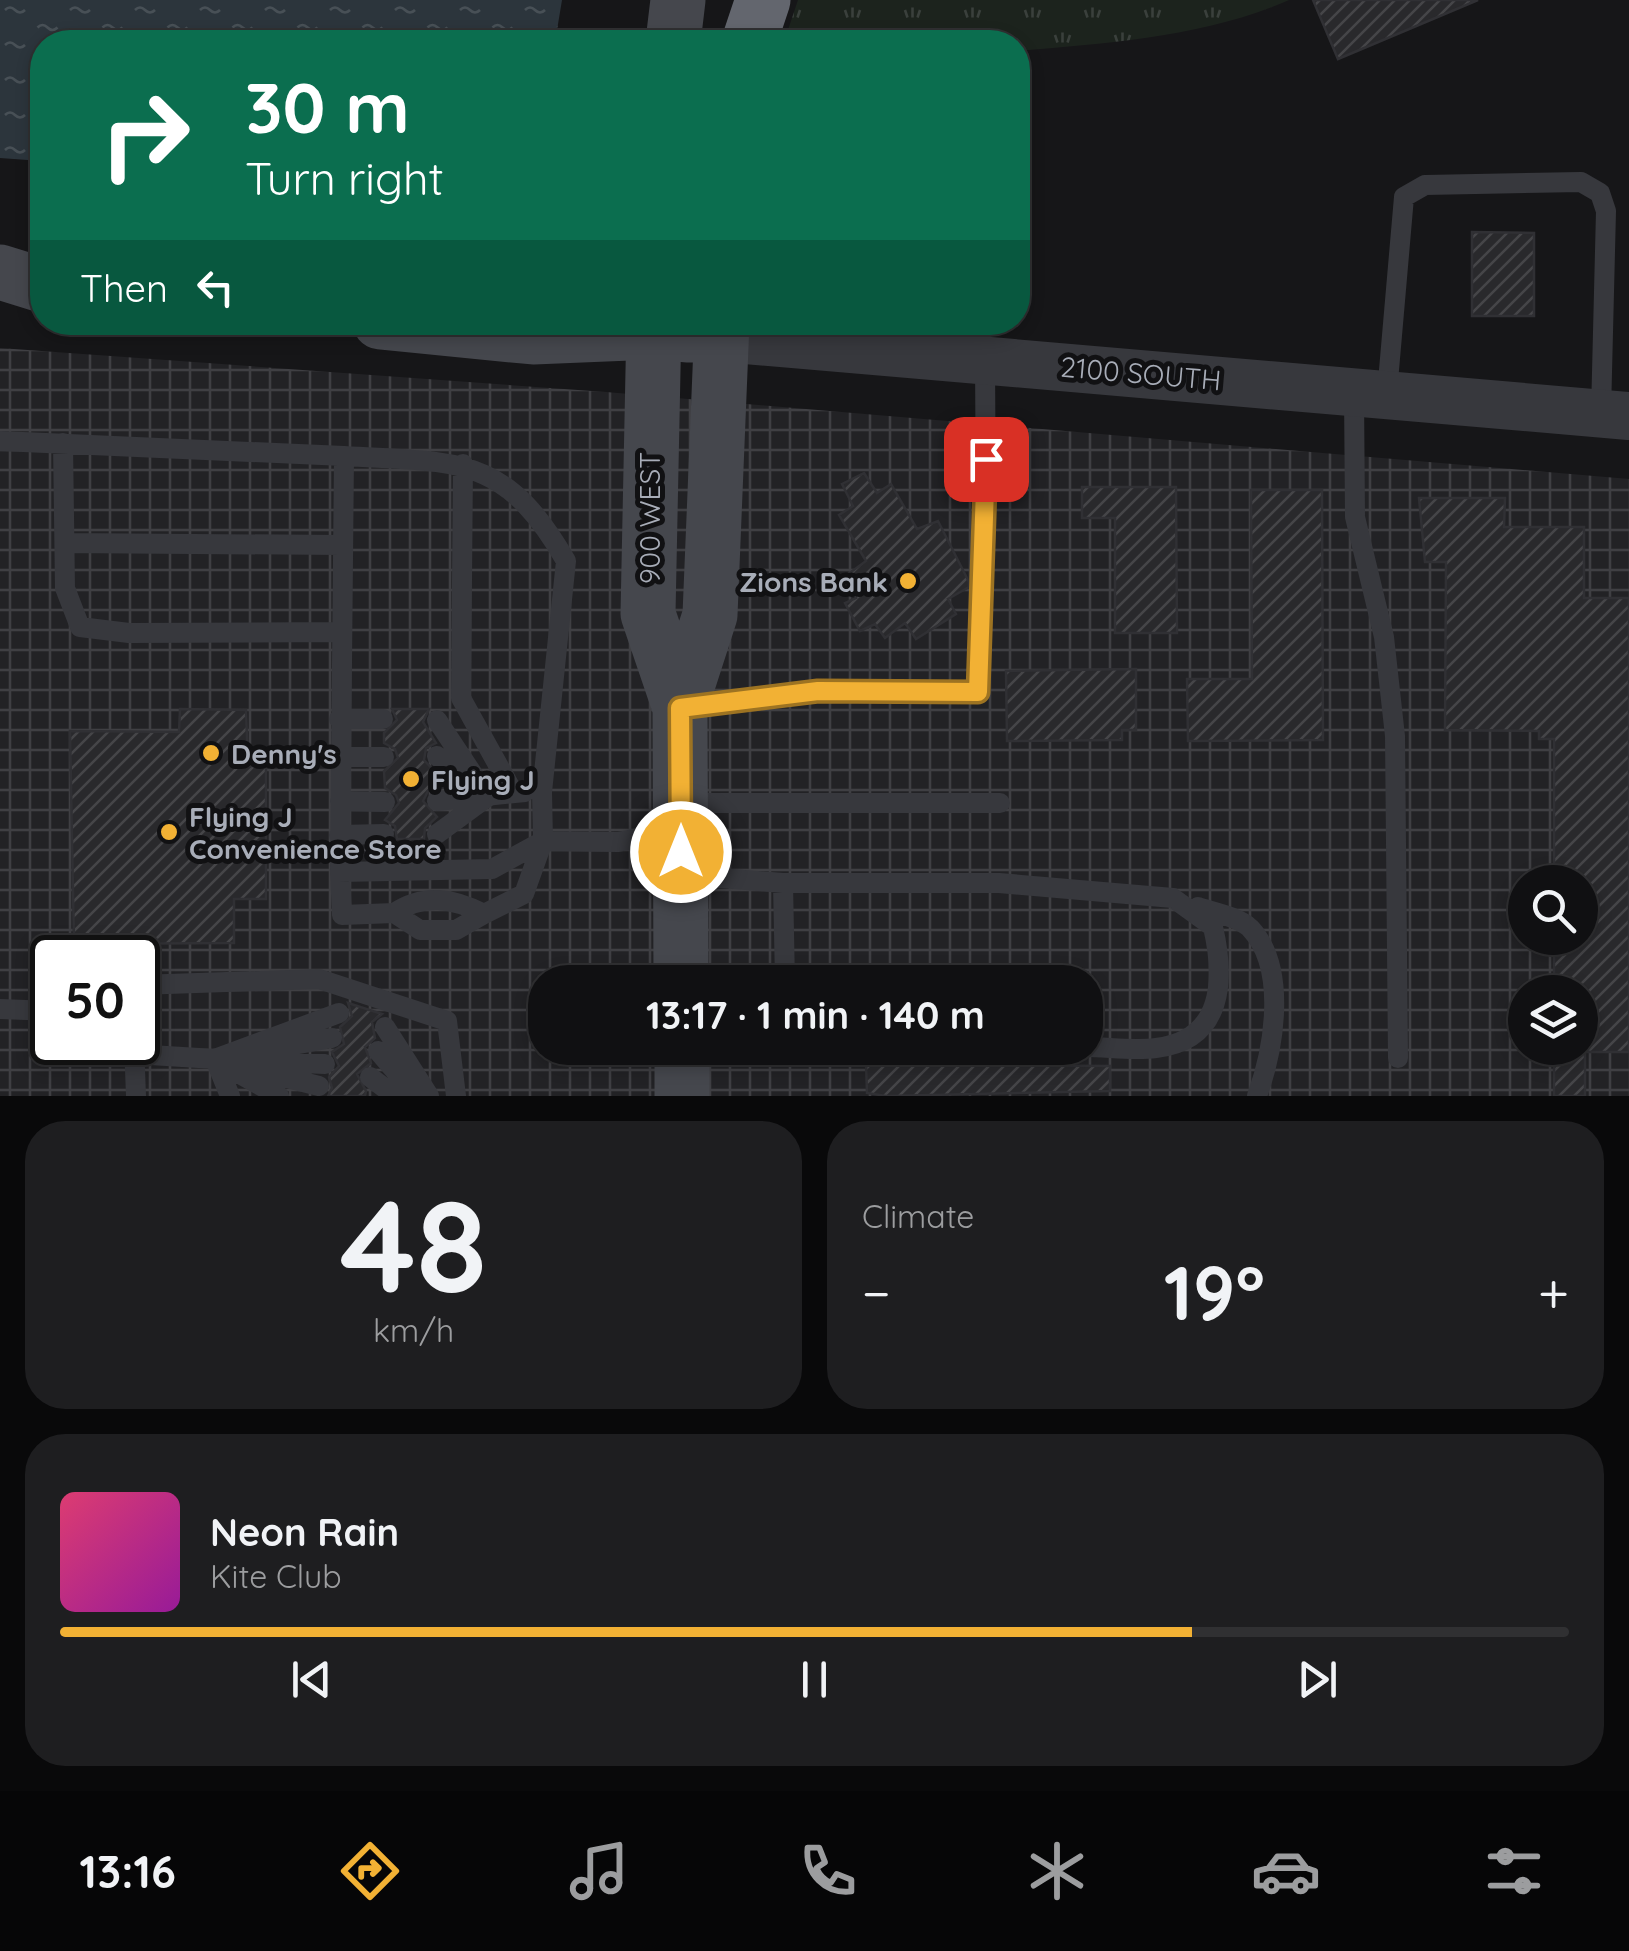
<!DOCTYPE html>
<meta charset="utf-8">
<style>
:root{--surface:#101012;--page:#1e1e20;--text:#f1f3f6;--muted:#9c9d9f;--line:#303032;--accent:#f2b134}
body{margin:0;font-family:Quicksand,sans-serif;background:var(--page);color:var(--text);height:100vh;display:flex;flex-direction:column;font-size:38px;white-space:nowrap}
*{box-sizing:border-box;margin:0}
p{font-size:32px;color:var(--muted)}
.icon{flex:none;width:55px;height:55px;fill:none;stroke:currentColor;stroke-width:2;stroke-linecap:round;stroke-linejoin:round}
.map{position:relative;height:1096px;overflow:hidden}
.panel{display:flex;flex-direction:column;gap:25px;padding:25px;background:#09090a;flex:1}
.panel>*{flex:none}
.banner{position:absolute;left:30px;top:30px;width:1000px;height:305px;border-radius:40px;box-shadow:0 5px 15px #0003,0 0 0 2px var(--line);background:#0b6e4f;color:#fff;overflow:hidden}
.controls{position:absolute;left:1508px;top:865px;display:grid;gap:20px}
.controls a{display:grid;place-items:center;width:90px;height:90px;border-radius:50%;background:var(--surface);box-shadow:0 5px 15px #0003,0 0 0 2px var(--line);font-size:50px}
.speed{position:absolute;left:30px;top:935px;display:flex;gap:20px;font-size:50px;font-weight:700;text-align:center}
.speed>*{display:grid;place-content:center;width:130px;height:130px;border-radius:50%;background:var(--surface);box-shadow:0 5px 15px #0003,0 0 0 2px var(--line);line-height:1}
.speed .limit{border:5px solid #111;border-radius:15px;background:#fff;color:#111}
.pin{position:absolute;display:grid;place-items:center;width:85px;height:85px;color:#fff;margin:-42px;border-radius:20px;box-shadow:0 5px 15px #0006}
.me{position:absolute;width:110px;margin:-55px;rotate:0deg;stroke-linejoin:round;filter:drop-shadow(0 0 8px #0008)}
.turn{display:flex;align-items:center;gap:35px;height:210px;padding:0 50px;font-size:45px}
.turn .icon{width:130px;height:130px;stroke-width:2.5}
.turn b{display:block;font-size:70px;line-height:85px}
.then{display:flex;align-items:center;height:95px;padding:0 50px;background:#0003;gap:20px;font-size:38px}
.big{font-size:75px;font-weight:800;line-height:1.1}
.panel .tile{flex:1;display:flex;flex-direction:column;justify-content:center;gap:15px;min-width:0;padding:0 35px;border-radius:40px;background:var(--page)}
.panel .dial{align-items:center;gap:0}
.dial b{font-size:130px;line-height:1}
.song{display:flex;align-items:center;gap:30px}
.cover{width:120px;height:120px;border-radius:15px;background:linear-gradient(135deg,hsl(340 70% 55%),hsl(300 70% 35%))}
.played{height:10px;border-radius:5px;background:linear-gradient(90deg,var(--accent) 75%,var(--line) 75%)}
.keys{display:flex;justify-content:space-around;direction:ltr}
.heat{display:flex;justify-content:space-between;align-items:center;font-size:55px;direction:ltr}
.panel .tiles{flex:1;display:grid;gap:25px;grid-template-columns:1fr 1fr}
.tile:last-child{grid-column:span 2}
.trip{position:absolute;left:528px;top:965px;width:575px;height:100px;border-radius:40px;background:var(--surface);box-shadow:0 5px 15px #0003,0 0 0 2px var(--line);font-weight:800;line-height:100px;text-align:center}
.tab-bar{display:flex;height:160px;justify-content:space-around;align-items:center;background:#060607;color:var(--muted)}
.tab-bar .icon{width:70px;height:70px}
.tab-bar .active{color:var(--accent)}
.tab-bar b{font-size:45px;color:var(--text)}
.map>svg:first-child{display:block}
.industrial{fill:url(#industrial-grid);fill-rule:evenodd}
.grass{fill:url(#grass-tufts)}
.water{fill:url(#water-ripples)}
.building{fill:url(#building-hatch);stroke:#303034;stroke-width:2.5}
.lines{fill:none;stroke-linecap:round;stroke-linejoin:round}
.service{stroke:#37383d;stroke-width:20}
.tertiary{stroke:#37383d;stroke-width:48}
.secondary{stroke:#45474d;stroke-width:55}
.motorway{stroke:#63666e;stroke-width:55}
.route-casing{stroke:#9d7322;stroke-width:25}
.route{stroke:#f2b134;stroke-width:18}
.poi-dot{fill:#f2b134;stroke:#111113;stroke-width:4}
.labels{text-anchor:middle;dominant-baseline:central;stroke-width:10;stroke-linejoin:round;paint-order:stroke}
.street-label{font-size:28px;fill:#a8adb8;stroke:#111113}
.poi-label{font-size:28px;font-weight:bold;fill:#a8adb8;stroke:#111113;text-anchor:start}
</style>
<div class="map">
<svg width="1629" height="1096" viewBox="0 0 1629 1096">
<defs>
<pattern id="industrial-grid" width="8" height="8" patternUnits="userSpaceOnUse" patternTransform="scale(2.5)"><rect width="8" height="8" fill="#222225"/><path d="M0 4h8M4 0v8" fill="none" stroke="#3f3f43"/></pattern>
<pattern id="grass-tufts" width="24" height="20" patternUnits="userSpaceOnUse" patternTransform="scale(2.5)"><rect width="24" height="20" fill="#1c231d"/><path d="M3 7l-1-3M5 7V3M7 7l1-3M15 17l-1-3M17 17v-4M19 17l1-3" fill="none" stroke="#3a403c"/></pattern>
<pattern id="water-ripples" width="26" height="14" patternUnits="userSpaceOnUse" patternTransform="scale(2.5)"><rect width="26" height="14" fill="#2c353c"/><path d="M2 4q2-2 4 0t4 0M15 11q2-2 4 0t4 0" fill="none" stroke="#485056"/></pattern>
<pattern id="building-hatch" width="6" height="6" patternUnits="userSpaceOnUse" patternTransform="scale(2.5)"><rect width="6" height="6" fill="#29292c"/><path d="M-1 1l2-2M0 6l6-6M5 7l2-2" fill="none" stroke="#454548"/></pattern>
</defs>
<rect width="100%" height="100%" fill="#161618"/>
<!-- industrial -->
<path class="industrial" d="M0 348 606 392 1629 479V1096H0ZM1525 882H1580V938H1525ZM52 958H138V1042H52ZM545 982H1085V1048H545ZM1525 992H1580V1048H1525Z"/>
<!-- grass -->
<path class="grass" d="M798 0H1289C1205 37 1108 43 1018 51V42H784Z"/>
<!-- water -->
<path class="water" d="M0 0H562L555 42H42V161L0 158Z"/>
<!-- building -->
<path class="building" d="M1313 0H1478L1338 59Z
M1472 232 1534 233V316H1472Z
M864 473 877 493 891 484 917 529 938 521 969 582V587L948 599 956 614 916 639 905 623 885 638 875 624 860 631 845 603 856 598 844 577 866 561 839 515 853 506 842 484Z
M1082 487H1176L1177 633H1115V518H1082Z
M1251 490H1322L1323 740 1188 741 1187 679H1252Z
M1419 498H1505L1504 527H1584V598H1629V1052H1585V1096H1554V1048H1580V992H1554V938H1580V882H1554V739H1539V731L1445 730 1446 562H1425Z
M1136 669V730H1122V740L1007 741 1006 671Z
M180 709 246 710 248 766H266V899H234V943L74 944 70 731 179 732Z
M392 709H429L423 722 436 743 426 748 424 760 437 774V787L428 791 423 801 437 817 425 828 424 839H397L395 826 385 820 399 803 396 795 385 788 384 771 398 758 395 749 384 743V733L397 720Z
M348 1003 382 1014 372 1022 375 1038 365 1047 371 1063 357 1074 366 1091 365 1096H328L332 1088 329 1077 339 1066 332 1052 344 1044 340 1027 352 1016Z
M866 1064 1110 1066V1091L886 1096 867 1093Z"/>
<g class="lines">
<!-- service -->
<path class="service" d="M1354 393 1355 517 1384 637 1395 736 1398 1058
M1387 393 1404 197 1425 185 1581 182 1600 193 1606 211 1601 413
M0 441 344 456 340 872 492 869 543 841 618 842 679 830
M63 443 65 588 80 627 129 633 339 632
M344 456C457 463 504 453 566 561L542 792 543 841 524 894 484 914
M463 464 461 698 513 792
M65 543 341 545
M684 707 817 691 978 692 986 524 985 361
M339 719H383
M437 720 488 797
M437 756 471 784
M339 757H384
M340 801 385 802
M437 801 525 792
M683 803H1000
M437 834 486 798
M339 835 384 834
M340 872 342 915 394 913 420 930H456L484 914C453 898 424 893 394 913
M683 875 783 883 785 982
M783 883H999L1173 898 1213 927C1225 979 1224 1040 1156 1048 1133 1051 1108 1047 1085 1047
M1198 907C1213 912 1239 917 1250 928 1288 968 1274 1049 1257 1096
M138 989V985L319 979 447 1021 456 1096
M0 1009 52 1011
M385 1027 429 1096
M134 1043 136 1096
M817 1048 927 1052 1010 1048
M266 1050 332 1038
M378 1051 415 1094
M134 1054 215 1059 230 1096
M215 1059 339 1013
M227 1060 325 1064
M255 1070 319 1086
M238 1073 279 1096
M370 1077 395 1096"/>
<!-- tertiary -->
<path class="tertiary" d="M722 338 1629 416"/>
<!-- secondary -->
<path class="secondary" d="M673 42 678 0
M0 272 42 285
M380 322 533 337 654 332 689 335
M654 322 648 614 680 708
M681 982 680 708 710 615 722 322
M682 1048V1096"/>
<!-- motorway -->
<path class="motorway" d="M749 42 763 0"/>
</g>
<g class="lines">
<!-- route casing -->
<g class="route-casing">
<path id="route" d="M681 852 680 708 818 691 978 692 986 459"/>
</g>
<!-- route -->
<use href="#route" class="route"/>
</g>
<!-- markers -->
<g class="poi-dot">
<circle cx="908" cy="581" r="10"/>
<circle cx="211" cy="753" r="10"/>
<circle cx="411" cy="779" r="10"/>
<circle cx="169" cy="832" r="10"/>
</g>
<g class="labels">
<!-- street labels -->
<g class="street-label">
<text transform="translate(1141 373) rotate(5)">2100 SOUTH</text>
<text transform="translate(649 518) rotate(-90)">900 WEST</text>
</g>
<!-- poi labels -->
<g class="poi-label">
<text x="888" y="581" text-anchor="end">Zions Bank</text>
<text x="231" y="753">Denny's</text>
<text x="431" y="779">Flying J</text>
<text x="189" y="816">Flying J<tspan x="189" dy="32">Convenience Store</tspan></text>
</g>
</g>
</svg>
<div class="controls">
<a><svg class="icon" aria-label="search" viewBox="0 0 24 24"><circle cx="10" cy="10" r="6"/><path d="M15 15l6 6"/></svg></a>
<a><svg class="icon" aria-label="layers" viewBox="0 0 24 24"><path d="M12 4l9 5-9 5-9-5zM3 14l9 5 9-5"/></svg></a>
</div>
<div class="speed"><div class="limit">50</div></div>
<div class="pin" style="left:986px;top:459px;background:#d93025"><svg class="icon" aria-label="arrive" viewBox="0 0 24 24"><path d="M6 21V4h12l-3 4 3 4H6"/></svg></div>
<svg class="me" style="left:681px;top:852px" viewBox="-20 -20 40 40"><circle r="17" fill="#f2b134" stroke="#fff" stroke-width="3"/><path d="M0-11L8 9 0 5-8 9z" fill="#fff"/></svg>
<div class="trip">13:17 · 1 min · 140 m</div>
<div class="banner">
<div class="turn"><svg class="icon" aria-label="right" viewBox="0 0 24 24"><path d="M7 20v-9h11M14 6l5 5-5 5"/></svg><div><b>30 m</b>Turn right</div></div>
<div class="then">Then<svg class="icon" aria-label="left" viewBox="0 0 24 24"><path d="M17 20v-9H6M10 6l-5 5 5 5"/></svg></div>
</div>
</div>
<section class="panel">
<div class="tiles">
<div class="tile dial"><b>48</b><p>km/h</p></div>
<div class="tile"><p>Climate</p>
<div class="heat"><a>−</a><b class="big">19°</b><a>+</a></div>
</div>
<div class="tile">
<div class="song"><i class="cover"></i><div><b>Neon Rain</b><p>Kite Club</p></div></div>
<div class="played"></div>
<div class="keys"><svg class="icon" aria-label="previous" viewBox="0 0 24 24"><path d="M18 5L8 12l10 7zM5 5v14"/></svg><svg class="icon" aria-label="pause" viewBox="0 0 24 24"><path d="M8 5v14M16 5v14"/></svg><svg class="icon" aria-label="next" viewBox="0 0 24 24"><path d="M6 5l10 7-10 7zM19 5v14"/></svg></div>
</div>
</div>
</section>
<nav class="tab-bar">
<b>13:16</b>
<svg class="icon active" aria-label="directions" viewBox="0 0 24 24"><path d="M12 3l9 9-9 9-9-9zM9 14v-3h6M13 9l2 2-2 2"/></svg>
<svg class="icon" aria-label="music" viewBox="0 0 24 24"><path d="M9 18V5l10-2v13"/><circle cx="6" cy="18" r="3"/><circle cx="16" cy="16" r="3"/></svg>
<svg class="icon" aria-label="phone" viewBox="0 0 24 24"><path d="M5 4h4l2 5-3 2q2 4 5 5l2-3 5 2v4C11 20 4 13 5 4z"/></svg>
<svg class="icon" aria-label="climate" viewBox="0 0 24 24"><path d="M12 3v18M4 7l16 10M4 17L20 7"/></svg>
<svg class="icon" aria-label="car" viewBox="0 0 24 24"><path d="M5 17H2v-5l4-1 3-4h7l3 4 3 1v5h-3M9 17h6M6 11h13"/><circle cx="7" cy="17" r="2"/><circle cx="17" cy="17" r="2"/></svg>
<svg class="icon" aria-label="filters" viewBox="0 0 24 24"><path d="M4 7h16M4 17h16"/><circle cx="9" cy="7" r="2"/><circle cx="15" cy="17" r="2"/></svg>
</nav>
